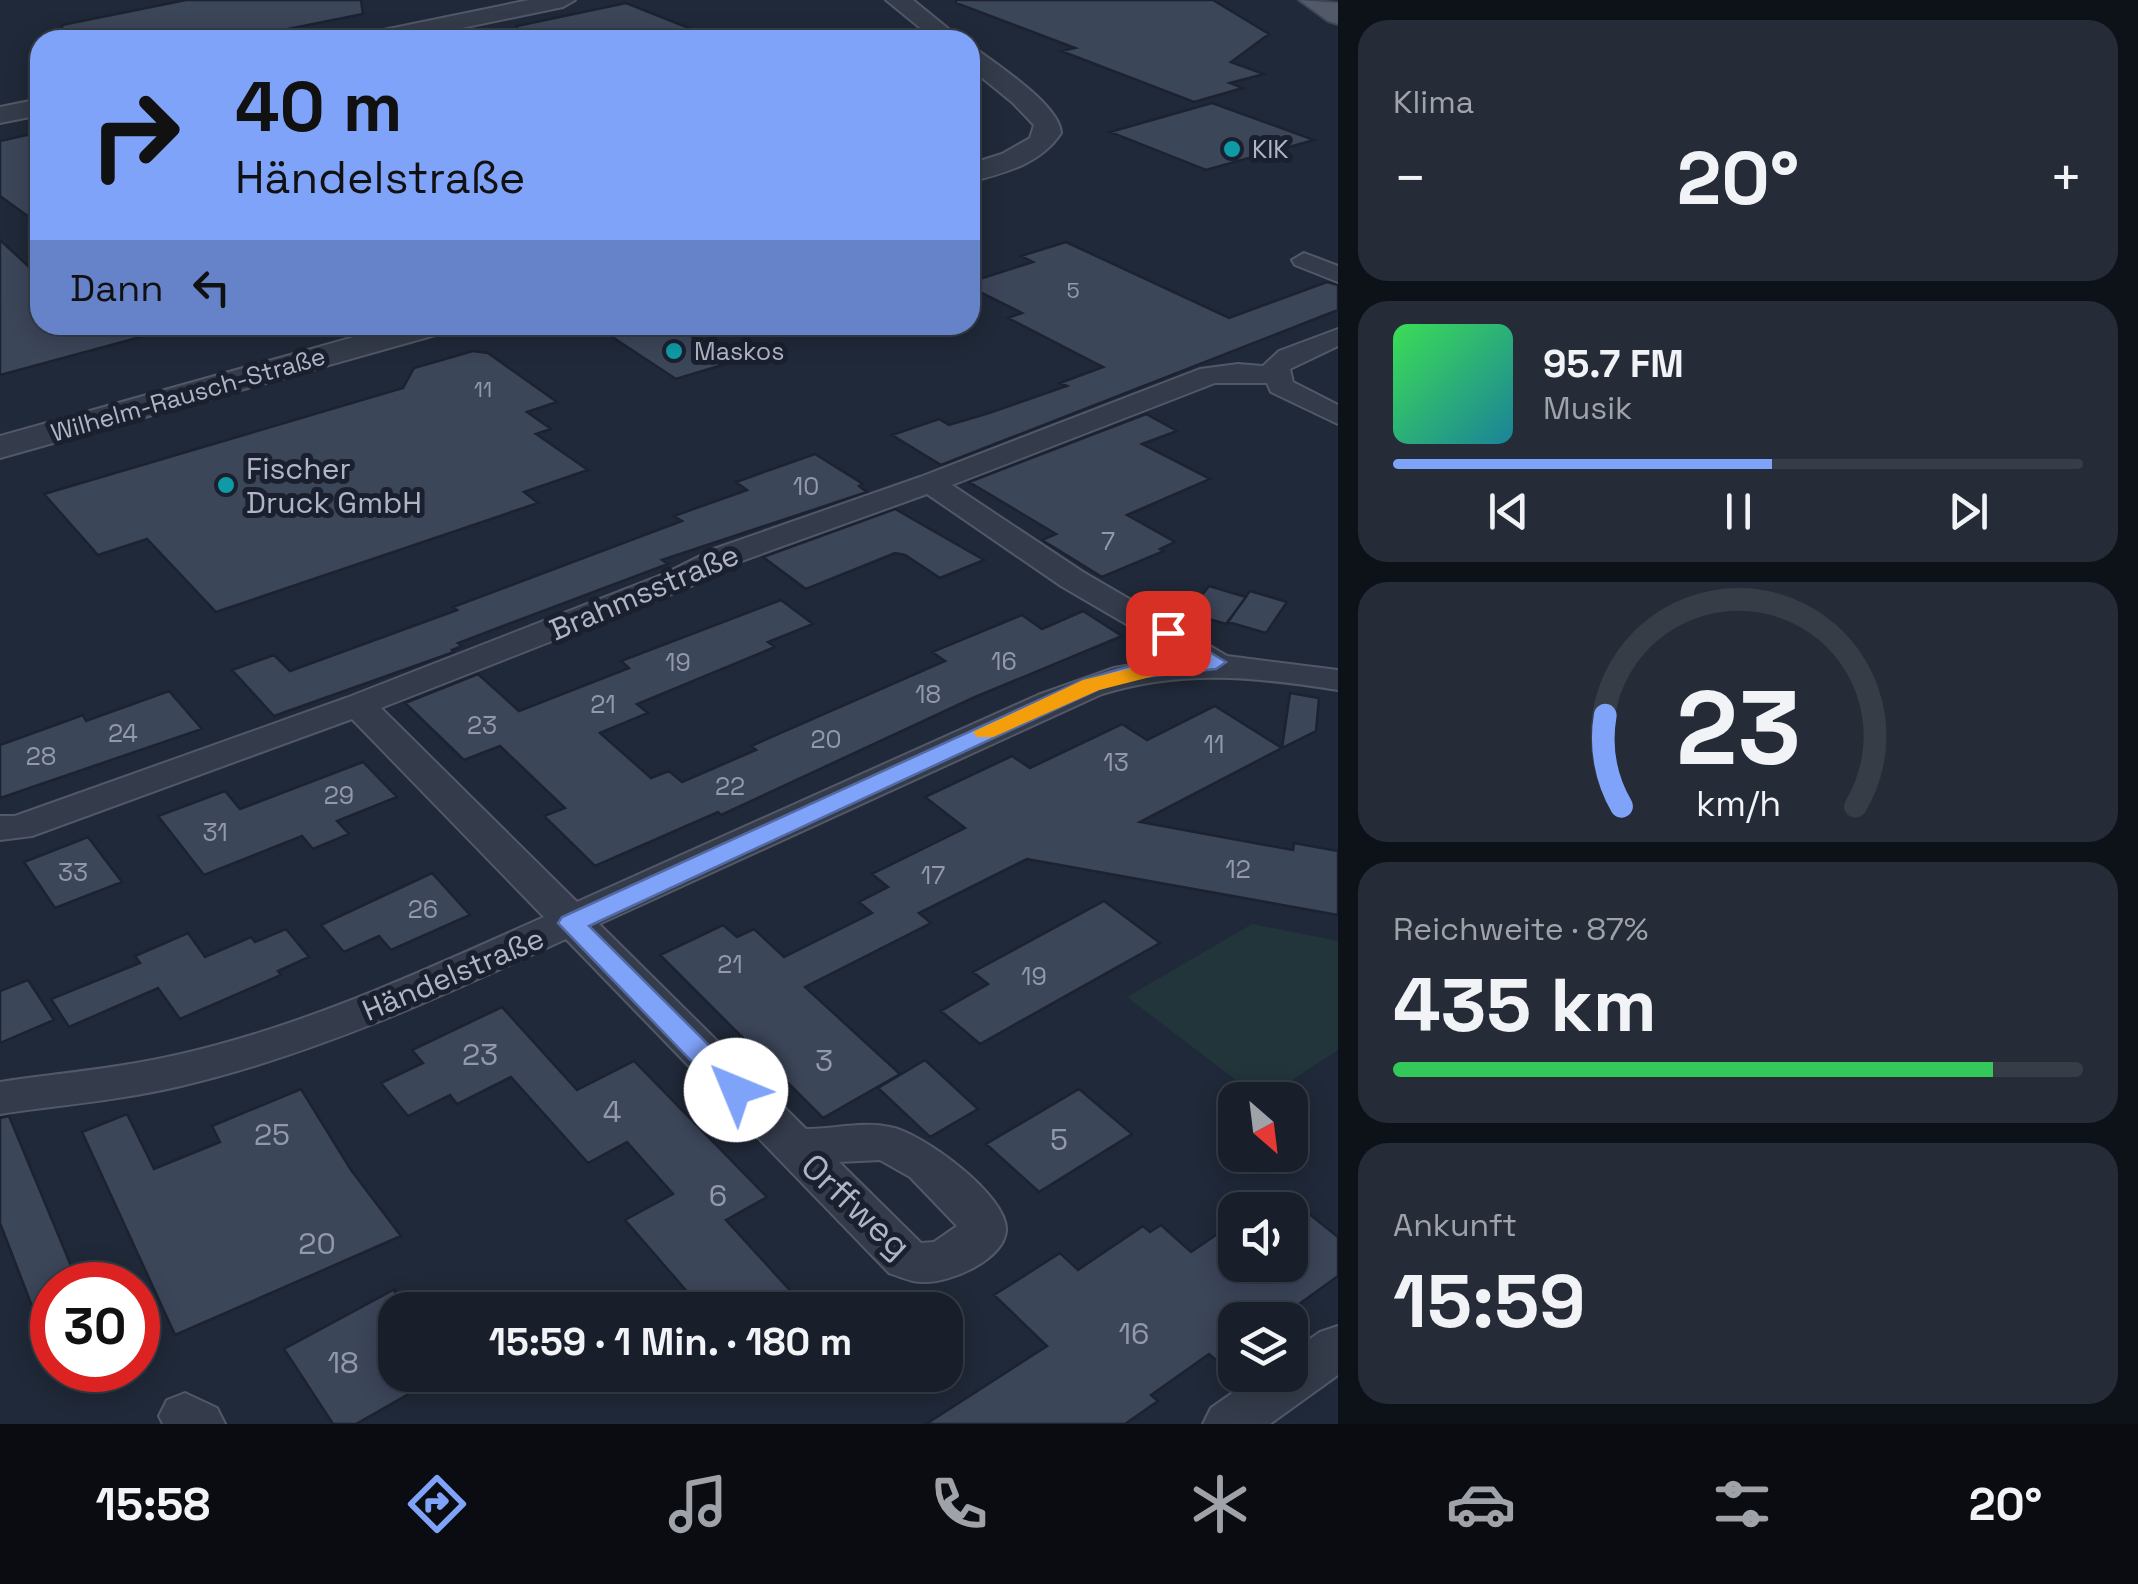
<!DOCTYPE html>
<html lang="de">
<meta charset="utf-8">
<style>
:root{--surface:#181f2b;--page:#252c37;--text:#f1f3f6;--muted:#9fa2a9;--line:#363d47;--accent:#80a3fa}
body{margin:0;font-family:"Space Grotesk",sans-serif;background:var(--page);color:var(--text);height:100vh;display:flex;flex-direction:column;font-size:38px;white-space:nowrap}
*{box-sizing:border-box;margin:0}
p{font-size:32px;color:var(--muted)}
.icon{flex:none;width:55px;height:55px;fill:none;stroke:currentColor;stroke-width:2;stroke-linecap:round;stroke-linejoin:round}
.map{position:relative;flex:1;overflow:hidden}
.details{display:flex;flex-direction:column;gap:20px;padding:20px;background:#0d1118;width:800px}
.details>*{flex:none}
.top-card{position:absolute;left:30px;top:30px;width:950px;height:305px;border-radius:30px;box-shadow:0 5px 25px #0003,0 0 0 2px var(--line);background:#80a3fa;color:#111;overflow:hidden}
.needle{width:65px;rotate:152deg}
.controls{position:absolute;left:1218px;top:1082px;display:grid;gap:20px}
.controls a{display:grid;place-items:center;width:90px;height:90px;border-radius:20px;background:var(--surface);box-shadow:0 5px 25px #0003,0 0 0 2px var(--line);font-size:50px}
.speed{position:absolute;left:30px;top:1262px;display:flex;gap:20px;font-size:50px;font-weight:700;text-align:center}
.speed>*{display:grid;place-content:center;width:130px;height:130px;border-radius:50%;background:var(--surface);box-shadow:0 5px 25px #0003,0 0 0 2px var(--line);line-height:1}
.speed .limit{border:15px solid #d22;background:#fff;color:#111}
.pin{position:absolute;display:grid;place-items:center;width:85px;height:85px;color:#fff;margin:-42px;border-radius:20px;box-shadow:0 5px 15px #0006}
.me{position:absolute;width:110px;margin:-55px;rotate:315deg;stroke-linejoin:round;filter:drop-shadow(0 0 8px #0008)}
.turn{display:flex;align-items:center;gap:35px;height:210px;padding:0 40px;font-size:45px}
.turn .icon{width:130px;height:130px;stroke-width:2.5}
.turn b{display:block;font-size:70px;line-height:85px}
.then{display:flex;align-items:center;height:95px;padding:0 40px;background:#0003;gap:20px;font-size:38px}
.big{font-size:75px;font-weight:700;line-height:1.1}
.details .tile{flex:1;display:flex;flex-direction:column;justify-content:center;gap:15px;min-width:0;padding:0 35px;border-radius:30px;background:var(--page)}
.details .dial{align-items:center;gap:0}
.dial svg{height:260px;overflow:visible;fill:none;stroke:var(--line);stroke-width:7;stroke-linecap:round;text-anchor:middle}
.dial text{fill:var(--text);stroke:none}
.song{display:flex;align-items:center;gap:30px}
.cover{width:120px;height:120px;border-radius:15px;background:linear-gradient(135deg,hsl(130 70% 55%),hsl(190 70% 35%))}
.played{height:10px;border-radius:5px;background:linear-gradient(90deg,var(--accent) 55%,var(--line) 55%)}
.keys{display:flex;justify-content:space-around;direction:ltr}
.heat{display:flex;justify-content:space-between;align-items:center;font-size:55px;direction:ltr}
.charge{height:15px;border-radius:8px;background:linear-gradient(90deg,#34c759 87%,var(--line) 0)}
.trip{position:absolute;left:378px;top:1292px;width:585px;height:100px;border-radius:30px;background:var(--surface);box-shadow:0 5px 25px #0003,0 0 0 2px var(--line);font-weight:700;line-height:100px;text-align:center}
.menu{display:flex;height:160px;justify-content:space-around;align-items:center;background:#0a0c11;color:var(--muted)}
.menu .icon{width:70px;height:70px}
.menu .active{color:var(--accent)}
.menu b{font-size:45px;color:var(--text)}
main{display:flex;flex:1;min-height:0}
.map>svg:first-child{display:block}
.green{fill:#22353a}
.building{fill:#3c4659;stroke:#1c2230;stroke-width:2.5}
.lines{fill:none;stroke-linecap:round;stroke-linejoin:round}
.minor-casing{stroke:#525867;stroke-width:4}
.tertiary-casing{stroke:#525867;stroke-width:4}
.primary-casing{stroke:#3d4453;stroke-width:4}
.minor{fill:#343b4a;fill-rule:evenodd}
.tertiary{fill:#343b4a;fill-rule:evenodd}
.primary{fill:#525a6a;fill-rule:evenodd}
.route{fill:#80a3fa;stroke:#536aa2;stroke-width:2.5}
.slow{fill:#f59e0b}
.culture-dot{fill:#0f9aa8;stroke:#1a202e;stroke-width:4}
.labels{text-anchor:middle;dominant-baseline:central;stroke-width:10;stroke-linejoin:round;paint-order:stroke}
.far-number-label{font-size:22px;fill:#9299ab}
.far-poi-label{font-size:25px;fill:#afb5c6;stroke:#1a202e;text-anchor:start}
.far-street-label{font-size:25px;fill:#afb5c6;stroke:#1a202e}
.number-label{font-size:25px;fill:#9299ab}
.poi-label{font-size:30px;fill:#afb5c6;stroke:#1a202e;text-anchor:start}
.street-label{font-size:30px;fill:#afb5c6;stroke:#1a202e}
.near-number-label{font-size:30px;fill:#9299ab}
.near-street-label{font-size:35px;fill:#afb5c6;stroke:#1a202e}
</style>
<main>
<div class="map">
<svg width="1338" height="1424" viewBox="0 0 1338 1424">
<rect width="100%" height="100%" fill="#202939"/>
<!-- green -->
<path class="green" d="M1252 924 1338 941V1050L1262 1100 1127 997Z"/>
<!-- building -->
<path class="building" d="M186 0H361L363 14 238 39 229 34 202 40H63L62 25Z
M956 0H1213L1269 34 1231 62 1264 74 1230 83 1243 88 1194 102 1061 51 1075 48 956 3Z
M626 3 719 40H518L517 26Z
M1212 103 1314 140 1206 170 1110 132Z
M40 132V225L0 196V141Z
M0 240 40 277V325H147L148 335 0 375Z
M1066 242 1229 318 1327 282 1338 285V310L941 465 892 435 939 419 949 425 989 413 1067 386 1060 383 1103 367 1008 318 1022 313 970 287V282L1033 262 1021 256Z
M594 325H698L692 337 732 362 676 379Z
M473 351 488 353 557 402 527 412 551 429 536 434 588 470 524 492 538 503 216 612 147 539 98 555 44 494 403 388 414 368Z
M1146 414 1177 431 1142 444 1210 479 1127 515 1175 542 1160 549 1164 551 1102 577 1042 540 1056 534 969 482Z
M815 454 863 484 859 486 867 492 662 560 668 564 458 643 462 646 452 650 454 652 274 716 232 670 274 655 290 671 457 610 453 607 682 521 674 516 747 490 736 482Z
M895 509 984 560 940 578 905 555 895 553 806 589 763 557Z
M1209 586 1246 597 1226 624 1188 613Z
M1250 591 1287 602 1266 633 1228 622Z
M781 600 813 624 768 642 775 647 637 704 648 713 600 733 651 778 669 771 682 782 756 750 751 746 945 661 932 652 1022 615 1042 629 1083 611 1122 636 975 697 721 815 718 812 595 866 544 816 565 808 500 746 464 760 405 703 478 674 519 711 629 668 621 661Z
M169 691 202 729 0 798V745L83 715 86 721Z
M1290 693 1319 698 1316 731 1282 748Z
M1215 706 1282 748 1140 822 1293 850 1294 843 1338 851V915L1027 859 919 913 931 923 805 987 900 1074 823 1118 660 955 723 925 737 937 754 929 784 957 872 913 859 902 888 887 872 874 965 828 925 797 1012 756 1030 768 1122 724 1147 740Z
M363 762 397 797 337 821 349 834 313 849 302 836 204 875 158 816 225 791 240 809Z
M88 837 122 882 55 908 24 862Z
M432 873 470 915 391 950 379 936 344 952 321 925Z
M1104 901 1160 943 980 1044 941 1011 988 984 973 972Z
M286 929 309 957 278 971 281 975 180 1019 158 988 69 1027 51 999 140 963 135 956 188 933 205 957 251 937 255 942Z
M28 980 54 1020 0 1043V991Z
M502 1007 577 1090 634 1061 767 1197 726 1220 808 1310H703L625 1220 673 1194 627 1142 588 1163 511 1077 457 1104 450 1095 408 1116 381 1083 423 1063 412 1050Z
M925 1060 978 1109 930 1137 878 1088Z
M301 1089 351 1170 401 1236 175 1335 82 1132 127 1114 154 1169 220 1142 212 1126Z
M1079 1089 1132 1134 1039 1192 986 1144Z
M9 1116 79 1285H52L50 1353 0 1223V1118Z
M1292 1200 1338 1237V1276L1277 1320H1235V1346L1216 1360 1209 1354 1151 1395 1158 1401 1125 1424H926L1047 1346 994 1295 1060 1253 1078 1270 1143 1226 1150 1232 1161 1225 1191 1252 1235 1222V1265H1290V1210H1278Z
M395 1289V1375H442L356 1424H333L284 1349Z"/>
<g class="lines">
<!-- minor casing -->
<g class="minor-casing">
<path id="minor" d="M1304 253 1338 266V282L1295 265 1292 260Z
M1338 329V346L1290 369 1293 382 1338 405V424L1271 392 1267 383H1215L952 485 1083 572 1227 656 1338 670V690C1256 677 1183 669 1102 694L599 924 806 1129C834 1129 863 1121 890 1127 921 1132 1009 1196 1006 1231 1003 1260 951 1282 926 1282 913 1283 901 1277 889 1273L566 939C440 997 316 1054 181 1086 122 1100 60 1105 0 1114V1082C60 1073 122 1068 181 1054 308 1025 425 970 544 917L352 719 32 836 0 840V816H15L346 698 664 574 714 549 920 477 1200 369 1238 364 1263 366 1279 351ZM927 494 1061 586 1181 656 1114 668 1038 695 577 902 381 708 687 588 736 563ZM880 1160 910 1177 957 1226 934 1242 921 1243 839 1162Z
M1338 1326V1375L1270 1424H1203L1211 1408 1258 1375H1290V1353L1320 1332Z
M185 1393 217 1408 225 1424H163L159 1416 167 1400Z"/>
</g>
<!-- tertiary casing -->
<g class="tertiary-casing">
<path id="tertiary" d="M529 0H575L563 7 404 40H357L369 33Z
M886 0H913L962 40H935Z
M970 49 979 51C1000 67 1060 106 1061 133 1041 164 1004 173 970 182V164L1002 154 1030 138 1034 125 1013 103 970 68Z
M40 99V115L0 123V107Z
M397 325H451L446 332 0 458V436Z"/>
</g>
<!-- primary casing -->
<g class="primary-casing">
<path id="primary" d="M1299 0 1338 3V24L1328 21Z"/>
</g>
<!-- minor -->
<use href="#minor" class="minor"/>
<!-- tertiary -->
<use href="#tertiary" class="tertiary"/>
<!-- primary -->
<use href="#primary" class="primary"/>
</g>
<!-- route -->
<path class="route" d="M1168 627 1226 662 1216 669 1135 678 1099 689 589 926 746 1082 750 1090 746 1097 736 1100 726 1097 558 923 562 917 1083 680 1133 665 1194 658 1160 638 1157 633 1160 628Z"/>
<!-- slow -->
<path class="slow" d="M1170 659 1178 661 1181 666 1178 670 1099 690 993 737H977L973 732 1083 680Z"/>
<!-- markers -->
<g class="culture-dot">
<circle cx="1232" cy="149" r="10"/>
<circle cx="674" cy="351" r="10"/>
<circle cx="226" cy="485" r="10"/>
</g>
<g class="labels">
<!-- far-number labels -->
<g class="far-number-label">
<text x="1073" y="290">5</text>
<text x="483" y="389">11</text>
</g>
<!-- far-poi labels -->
<g class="far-poi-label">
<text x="1252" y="149">KIK</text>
<text x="694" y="351">Maskos</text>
</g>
<!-- far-street labels -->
<g class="far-street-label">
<text transform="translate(188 394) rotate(-16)">Wilhelm-Rausch-Straße</text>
</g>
<!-- number labels -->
<g class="number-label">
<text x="806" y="486">10</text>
<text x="1108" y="541">7</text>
<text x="1004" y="661">16</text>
<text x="678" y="662">19</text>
<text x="928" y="694">18</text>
<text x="603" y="704">21</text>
<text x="482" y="725">23</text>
<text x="123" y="733">24</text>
<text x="826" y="739">20</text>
<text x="1214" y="744">11</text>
<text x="41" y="756">28</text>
<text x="1116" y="762">13</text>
<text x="730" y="786">22</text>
<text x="339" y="795">29</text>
<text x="215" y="832">31</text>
<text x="1238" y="869">12</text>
<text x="73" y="872">33</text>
<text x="933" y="875">17</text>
<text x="423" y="909">26</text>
<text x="730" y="964">21</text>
<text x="1034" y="976">19</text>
</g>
<!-- poi labels -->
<g class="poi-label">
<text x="246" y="468">Fischer<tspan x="246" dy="34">Druck GmbH</tspan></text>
</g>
<!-- street labels -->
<g class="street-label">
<text transform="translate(644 592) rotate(-23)">Brahmsstraße</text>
<text transform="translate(453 974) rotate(-23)">Händelstraße</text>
</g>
<!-- near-number labels -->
<g class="near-number-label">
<text x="480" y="1054">23</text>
<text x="824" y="1060">3</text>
<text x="612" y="1111">4</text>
<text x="272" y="1134">25</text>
<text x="1059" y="1139">5</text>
<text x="718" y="1195">6</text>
<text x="317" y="1243">20</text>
<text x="1134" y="1333">16</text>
<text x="343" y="1362">18</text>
</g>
<!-- near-street labels -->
<g class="near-street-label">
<text transform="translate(856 1206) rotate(43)">Orffweg</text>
</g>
</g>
</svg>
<div class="controls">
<a><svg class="needle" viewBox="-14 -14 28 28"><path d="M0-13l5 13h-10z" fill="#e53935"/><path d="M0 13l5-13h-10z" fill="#9fa2a9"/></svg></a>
<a><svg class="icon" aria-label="sound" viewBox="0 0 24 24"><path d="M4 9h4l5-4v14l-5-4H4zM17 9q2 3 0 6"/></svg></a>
<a><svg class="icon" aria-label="layers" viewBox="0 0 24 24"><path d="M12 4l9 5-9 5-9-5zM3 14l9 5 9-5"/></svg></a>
</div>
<div class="speed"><div class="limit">30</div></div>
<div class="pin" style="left:1168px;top:633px;background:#d93025"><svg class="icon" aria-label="arrive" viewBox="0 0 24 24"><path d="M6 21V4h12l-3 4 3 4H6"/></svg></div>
<svg class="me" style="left:736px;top:1090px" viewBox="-20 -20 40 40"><circle r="19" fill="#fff"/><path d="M0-13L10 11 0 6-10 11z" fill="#80a3fa"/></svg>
<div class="trip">15:59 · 1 Min. · 180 m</div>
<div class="top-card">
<div class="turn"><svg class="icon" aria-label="right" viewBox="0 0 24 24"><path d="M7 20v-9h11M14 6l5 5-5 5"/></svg><div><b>40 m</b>Händelstraße</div></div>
<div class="then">Dann<svg class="icon" aria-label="left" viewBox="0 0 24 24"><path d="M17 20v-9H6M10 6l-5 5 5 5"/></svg></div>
</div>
</div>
<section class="details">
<div class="tile"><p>Klima</p>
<div class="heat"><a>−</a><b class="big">20°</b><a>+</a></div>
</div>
<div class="tile">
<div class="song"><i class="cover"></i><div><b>95.7 FM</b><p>Musik</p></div></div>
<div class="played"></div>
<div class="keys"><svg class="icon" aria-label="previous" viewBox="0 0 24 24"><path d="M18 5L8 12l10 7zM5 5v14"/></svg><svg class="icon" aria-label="pause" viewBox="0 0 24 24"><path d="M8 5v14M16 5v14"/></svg><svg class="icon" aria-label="next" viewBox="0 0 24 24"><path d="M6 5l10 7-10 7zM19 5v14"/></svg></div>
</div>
<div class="tile dial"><svg viewBox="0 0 100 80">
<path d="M14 69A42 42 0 1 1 86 69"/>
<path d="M14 69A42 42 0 0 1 9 41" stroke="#80a3fa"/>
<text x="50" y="56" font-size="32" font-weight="700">23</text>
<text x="50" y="72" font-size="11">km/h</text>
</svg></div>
<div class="tile"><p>Reichweite · 87%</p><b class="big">435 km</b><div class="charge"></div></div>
<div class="tile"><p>Ankunft</p><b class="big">15:59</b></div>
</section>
</main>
<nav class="menu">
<b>15:58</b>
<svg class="icon active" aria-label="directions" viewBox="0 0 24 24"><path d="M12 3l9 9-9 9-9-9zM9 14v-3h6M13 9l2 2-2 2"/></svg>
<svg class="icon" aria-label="music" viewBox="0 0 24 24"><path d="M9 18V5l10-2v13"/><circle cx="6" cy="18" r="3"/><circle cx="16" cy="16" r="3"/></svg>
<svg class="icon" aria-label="phone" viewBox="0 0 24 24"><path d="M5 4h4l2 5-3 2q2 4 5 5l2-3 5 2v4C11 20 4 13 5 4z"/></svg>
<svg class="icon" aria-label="climate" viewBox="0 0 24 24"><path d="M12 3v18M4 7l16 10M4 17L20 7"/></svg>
<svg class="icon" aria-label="car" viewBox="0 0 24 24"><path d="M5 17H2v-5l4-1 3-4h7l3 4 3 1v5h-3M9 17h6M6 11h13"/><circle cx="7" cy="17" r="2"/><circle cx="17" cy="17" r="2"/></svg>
<svg class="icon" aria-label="filters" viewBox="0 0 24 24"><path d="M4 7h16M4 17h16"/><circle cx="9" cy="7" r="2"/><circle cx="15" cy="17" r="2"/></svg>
<b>20°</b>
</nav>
